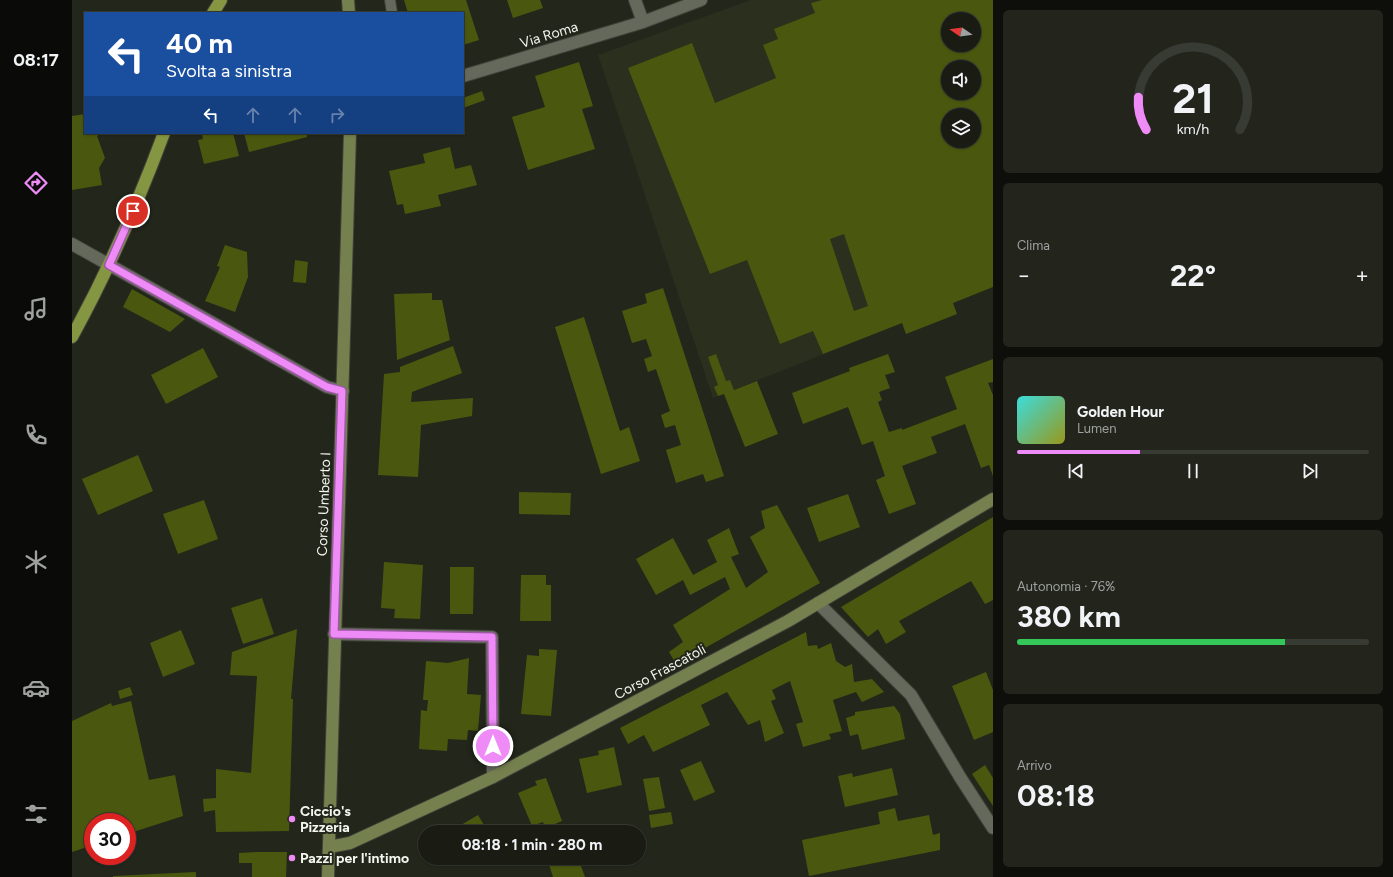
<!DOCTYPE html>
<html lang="it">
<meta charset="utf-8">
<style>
:root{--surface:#1a1c14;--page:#23251d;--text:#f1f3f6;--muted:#9fa1a0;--line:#383a34;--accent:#ef8bf7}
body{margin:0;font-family:Figtree,sans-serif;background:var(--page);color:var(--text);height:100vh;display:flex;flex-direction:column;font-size:15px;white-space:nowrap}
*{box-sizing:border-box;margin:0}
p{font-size:13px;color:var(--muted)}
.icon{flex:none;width:22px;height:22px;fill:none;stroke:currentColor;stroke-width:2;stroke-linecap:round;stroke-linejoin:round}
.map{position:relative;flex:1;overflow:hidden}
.details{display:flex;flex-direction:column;gap:10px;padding:10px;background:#0e0f0b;width:400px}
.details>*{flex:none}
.top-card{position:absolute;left:12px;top:12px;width:380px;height:122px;border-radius:0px;box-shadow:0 1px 3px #0004,0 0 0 1px var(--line);background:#1a4fa0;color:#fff;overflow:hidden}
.needle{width:26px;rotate:283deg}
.tools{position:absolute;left:869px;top:12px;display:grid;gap:8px}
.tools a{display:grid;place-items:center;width:40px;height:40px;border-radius:50%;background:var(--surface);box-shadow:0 1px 3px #0004,0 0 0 1px var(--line);font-size:20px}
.speed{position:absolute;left:12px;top:813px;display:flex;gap:8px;font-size:20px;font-weight:700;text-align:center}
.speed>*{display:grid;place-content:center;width:52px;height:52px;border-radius:50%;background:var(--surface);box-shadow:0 1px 3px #0004,0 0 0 1px var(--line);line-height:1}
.speed .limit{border:6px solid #d22;background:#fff;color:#111}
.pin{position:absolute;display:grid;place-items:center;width:34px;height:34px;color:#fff;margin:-17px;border:2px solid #fff;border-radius:50%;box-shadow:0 1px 4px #0007}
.me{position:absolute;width:44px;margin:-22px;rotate:0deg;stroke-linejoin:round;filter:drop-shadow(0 0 3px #0008)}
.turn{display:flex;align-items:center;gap:14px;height:84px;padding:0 16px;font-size:18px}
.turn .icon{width:52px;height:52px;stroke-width:2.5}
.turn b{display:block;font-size:28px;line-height:34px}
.lanes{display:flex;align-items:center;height:38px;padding:0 16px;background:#0003;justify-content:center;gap:20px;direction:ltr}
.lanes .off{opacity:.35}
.big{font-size:30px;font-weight:700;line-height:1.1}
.details .tile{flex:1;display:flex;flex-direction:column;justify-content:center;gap:6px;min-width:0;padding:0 14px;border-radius:6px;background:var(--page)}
.details .dial{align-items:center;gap:0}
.dial svg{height:104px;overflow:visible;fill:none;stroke:var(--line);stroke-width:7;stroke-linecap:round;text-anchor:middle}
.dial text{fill:var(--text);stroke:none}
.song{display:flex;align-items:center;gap:12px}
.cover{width:48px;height:48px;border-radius:6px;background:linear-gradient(135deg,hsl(180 70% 55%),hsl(60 70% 35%))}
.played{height:4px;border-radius:2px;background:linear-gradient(90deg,var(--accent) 35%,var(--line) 35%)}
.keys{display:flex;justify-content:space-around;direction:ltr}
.heat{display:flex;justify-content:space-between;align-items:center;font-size:22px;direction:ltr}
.charge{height:6px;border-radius:3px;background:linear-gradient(90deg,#34c759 76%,var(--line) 0)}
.trip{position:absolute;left:346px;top:825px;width:228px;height:40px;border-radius:20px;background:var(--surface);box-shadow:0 1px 3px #0004,0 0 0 1px var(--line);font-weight:700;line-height:40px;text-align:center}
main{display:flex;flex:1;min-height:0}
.dock{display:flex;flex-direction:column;width:72px;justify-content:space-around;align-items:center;background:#0a0b08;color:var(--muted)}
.dock .icon{width:28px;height:28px}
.dock .active{color:var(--accent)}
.dock b{font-size:18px;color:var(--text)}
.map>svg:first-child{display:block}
.built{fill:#2a2f1e;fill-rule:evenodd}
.building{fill:#49580e;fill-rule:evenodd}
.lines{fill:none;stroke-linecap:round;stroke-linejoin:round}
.lane-casing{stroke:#404239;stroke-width:12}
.street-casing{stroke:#404239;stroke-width:14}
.secondary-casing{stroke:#404239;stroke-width:14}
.primary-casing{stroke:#404239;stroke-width:14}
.lane{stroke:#65695c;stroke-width:10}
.street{stroke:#65695c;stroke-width:12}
.secondary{stroke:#75804f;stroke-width:12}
.primary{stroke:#849642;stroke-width:12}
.route-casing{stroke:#9b5aa1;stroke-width:10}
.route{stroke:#ef8bf7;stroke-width:7}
.poi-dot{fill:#ef8bf7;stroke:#23261b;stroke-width:1.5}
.labels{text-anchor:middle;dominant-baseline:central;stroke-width:4;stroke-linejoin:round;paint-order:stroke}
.street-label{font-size:14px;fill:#f3f6ee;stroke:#23261b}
.poi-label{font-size:14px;font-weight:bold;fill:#f3f6ee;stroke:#23261b;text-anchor:start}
</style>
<main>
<nav class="dock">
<b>08:17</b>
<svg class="icon active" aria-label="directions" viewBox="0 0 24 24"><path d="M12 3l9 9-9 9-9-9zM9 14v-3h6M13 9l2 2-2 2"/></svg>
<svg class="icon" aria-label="music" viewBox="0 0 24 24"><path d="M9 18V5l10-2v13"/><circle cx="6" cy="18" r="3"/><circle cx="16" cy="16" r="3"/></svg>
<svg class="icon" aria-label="phone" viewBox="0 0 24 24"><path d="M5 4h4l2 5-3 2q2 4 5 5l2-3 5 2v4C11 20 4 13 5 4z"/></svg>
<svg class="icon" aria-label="climate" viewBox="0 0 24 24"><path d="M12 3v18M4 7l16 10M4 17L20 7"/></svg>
<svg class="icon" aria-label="car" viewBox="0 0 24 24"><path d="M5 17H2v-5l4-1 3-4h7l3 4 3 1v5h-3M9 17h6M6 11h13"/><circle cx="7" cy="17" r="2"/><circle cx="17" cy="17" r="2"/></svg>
<svg class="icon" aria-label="filters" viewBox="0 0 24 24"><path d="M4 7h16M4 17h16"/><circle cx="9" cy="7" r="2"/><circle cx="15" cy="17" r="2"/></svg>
</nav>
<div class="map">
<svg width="921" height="877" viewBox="0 0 921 877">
<rect width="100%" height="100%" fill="#23261b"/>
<!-- built -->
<path class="built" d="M679 0H921V287L641 398 526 55ZM876 19H902V45H876ZM876 67H902V93H876ZM876 115H902V141H876Z"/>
<!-- building -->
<path class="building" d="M332 0H394L407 40 391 45V13H336Z
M435 0H468L471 8 441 18Z
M750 0H921V287L881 303 885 314 834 334 830 323 751 354 741 331 708 344 675 260 638 274 556 68 620 43 643 103 704 78 691 45 706 39 702 29 743 13 739 3ZM876 19H902V45H876ZM876 67H902V93H876ZM876 115H902V141H876ZM772 234 796 306 782 311 758 239Z
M507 62 521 106 510 109 523 149 456 170 440 117 473 107 463 76Z
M410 91 413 100 391 108V98Z
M13 114V133H30L25 136 33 158 27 168 30 185 0 190V116Z
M130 133H161L167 156 132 164 126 140 131 139Z
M172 133H235V137L177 152Z
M378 147 383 169 399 165 405 185 366 195 369 206 333 214 331 204 325 205 317 171 353 163 351 154Z
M153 245 175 252 176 277 163 312 133 301 148 267 145 266Z
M223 260 236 262 234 283 221 282Z
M591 288 652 476 634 482 631 474 604 483 594 450 609 445 603 425 593 428 589 415 598 411 584 369 576 372 572 359 580 356 574 339 560 343 550 311 575 303 573 294Z
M60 289 113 319 98 332 51 307Z
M360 293V300H370L378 340 325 360 322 294Z
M512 317 548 431 557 427 568 461 529 474 483 327Z
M381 346 390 373 340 392 339 402 401 398 400 416 349 425 346 477 306 475 312 374 328 372V367Z
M131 348 146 377 94 404 79 375Z
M644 354 654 381 658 380 662 390 685 381 706 434 673 447 652 394 646 396 642 387 646 385 636 357Z
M816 354 823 372 813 375 818 388 807 392 810 400 806 402 817 432 830 428V430L885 409 873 377 921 359V382L916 383 921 395V476L917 465 909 468 893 424 859 437 865 453 830 466 844 504 817 514 804 480 813 476 801 441 790 445 776 407 731 424 720 393 778 371 777 368Z
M66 455 81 491 26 515 10 479Z
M447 492 499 493 498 515 447 514Z
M776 494 788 527 747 542 735 508Z
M132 500 146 539 106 554 91 514Z
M705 505 748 583 633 648 631 643 603 662 597 652 611 642 601 625 658 589 653 577 618 595 611 580 584 595 564 559 601 538 621 575 645 562 635 540 657 528 667 554 659 557 674 588 696 572 678 537 693 528 689 511Z
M921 517V600L913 604 899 581 827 621 834 632 814 644 806 629 796 637 769 607Z
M312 562 351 565 348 619 322 618 323 609 309 608Z
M378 567H402L401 614H378Z
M449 575H474V585H479V621H448Z
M190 598 202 634 171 644 159 608Z
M225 629 219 699H221L217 831 144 832 143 810 132 812 131 799 144 798V769L179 773 185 676 158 675 160 652Z
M109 630 123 664 91 677 78 643Z
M734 632 736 646 745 645 746 649 759 643 764 661 773 667 780 664 782 682 800 679 812 692 790 702 784 692 761 700 770 731 757 734 759 739 731 747 724 724 731 722 718 681 700 690 704 699 699 701 712 733 693 742 688 720 676 725 655 692 629 705 638 725 581 752 572 735 556 744 548 728Z
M467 649 485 650 479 716 449 714 455 655 467 656Z
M397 658 395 694 409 695 406 731 396 730 395 740 376 739 375 751 347 749 349 710 355 711 356 700H351L354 661 376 663Z
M914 672 921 690V732L902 740 880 686Z
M58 687 61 695 48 699 46 691Z
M59 701 77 780 103 775 111 816 55 834V822H21V845L0 852V721L39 703 40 706Z
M822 706 828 714 833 739 790 750 786 734 778 736 774 718 783 715V712Z
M542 747 550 785 515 793 507 759 527 755 526 751Z
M629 761 643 792 622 801 608 770Z
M913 765 921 778V806L900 774Z
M820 768 826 795 773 807 766 776 780 773 781 777Z
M587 777 593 808 577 811 571 779Z
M474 778 490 821 473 828 471 822 460 826 446 793 465 785 463 781Z
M823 808 826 821 857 815 861 835 868 833V850L737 876 730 840 808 824 806 812Z
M599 812 601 824 579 828 577 815Z
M406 815 416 832H377Z
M185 852H215L214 877H180V863H167V853Z
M475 858H506L513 877H481Z
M124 872V877H41V876Z"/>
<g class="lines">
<!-- lane casing -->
<g class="lane-casing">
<path id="lane" d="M318 0 320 13"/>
</g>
<!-- street casing -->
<g class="street-casing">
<path id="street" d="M563 0 571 22
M391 76 571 22 629 0
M0 244 255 387 271 391
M746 603 839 695 888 777 921 828
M262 634 420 637 421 777"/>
</g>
<!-- secondary casing -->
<g class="secondary-casing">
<path id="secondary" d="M276 0 277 13
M257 847 278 843 421 777 716 621 921 499
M256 877 278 133"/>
</g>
<!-- primary casing -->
<g class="primary-casing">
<path id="primary" d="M141 13 149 0
M0 337C36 271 66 203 92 133"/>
</g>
<!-- lane -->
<use href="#lane" class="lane"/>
<!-- street -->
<use href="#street" class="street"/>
<!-- secondary -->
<use href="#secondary" class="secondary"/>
<!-- primary -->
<use href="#primary" class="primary"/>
</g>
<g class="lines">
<!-- route casing -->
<g class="route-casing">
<path id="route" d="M61 211 37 265 255 387 270 391 262 634 420 637 421 746"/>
</g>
<!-- route -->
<use href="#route" class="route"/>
</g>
<!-- markers -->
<g class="poi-dot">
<circle cx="220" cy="819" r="4"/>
<circle cx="220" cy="858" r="4"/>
</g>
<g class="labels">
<!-- street labels -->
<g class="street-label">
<text transform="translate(477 35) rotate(-17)">Via Roma</text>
<text transform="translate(252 504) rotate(-88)">Corso Umberto I</text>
<text transform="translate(588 672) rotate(-28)">Corso Frascatoli</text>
</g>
<!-- poi labels -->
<g class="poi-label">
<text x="228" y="811">Ciccio's<tspan x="228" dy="16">Pizzeria</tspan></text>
<text x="228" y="858">Pazzi per l'intimo</text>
</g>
</g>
</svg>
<div class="tools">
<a><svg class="needle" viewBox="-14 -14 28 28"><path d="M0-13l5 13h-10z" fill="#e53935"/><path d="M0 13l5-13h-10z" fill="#9fa1a0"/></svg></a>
<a><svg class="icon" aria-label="sound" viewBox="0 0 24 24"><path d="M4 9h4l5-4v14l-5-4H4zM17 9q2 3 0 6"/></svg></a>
<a><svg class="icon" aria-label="layers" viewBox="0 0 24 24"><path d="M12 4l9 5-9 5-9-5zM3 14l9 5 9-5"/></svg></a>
</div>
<div class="speed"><div class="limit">30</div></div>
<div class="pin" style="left:61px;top:211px;background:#d93025"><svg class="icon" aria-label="arrive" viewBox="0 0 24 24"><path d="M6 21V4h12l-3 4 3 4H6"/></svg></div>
<svg class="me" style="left:421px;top:746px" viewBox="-20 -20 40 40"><circle r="17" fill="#ef8bf7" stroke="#fff" stroke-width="3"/><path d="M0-11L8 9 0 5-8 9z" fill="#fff"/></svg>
<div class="trip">08:18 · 1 min · 280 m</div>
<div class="top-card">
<div class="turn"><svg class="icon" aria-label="left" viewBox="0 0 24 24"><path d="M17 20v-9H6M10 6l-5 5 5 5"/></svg><div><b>40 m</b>Svolta a sinistra</div></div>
<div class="lanes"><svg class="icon" aria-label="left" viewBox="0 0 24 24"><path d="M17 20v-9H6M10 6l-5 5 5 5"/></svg><svg class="icon off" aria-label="ahead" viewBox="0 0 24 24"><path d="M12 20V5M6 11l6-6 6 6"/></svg><svg class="icon off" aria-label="ahead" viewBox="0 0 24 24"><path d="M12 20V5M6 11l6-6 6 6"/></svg><svg class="icon off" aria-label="right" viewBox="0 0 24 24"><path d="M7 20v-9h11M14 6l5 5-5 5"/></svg></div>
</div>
</div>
<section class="details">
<div class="tile dial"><svg viewBox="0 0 100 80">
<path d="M14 69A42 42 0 1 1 86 69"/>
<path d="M14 69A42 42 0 0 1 8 44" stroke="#ef8bf7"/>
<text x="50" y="56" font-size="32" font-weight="700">21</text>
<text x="50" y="72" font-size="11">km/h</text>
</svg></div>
<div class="tile"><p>Clima</p>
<div class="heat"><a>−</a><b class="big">22°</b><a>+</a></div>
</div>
<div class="tile">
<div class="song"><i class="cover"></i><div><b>Golden Hour</b><p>Lumen</p></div></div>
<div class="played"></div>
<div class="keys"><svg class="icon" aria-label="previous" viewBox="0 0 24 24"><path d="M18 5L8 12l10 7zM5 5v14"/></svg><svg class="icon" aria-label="pause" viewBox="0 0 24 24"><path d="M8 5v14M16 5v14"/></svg><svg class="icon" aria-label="next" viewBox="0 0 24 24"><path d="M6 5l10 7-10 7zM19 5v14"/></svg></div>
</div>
<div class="tile"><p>Autonomia · 76%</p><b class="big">380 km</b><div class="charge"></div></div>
<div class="tile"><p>Arrivo</p><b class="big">08:18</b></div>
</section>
</main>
